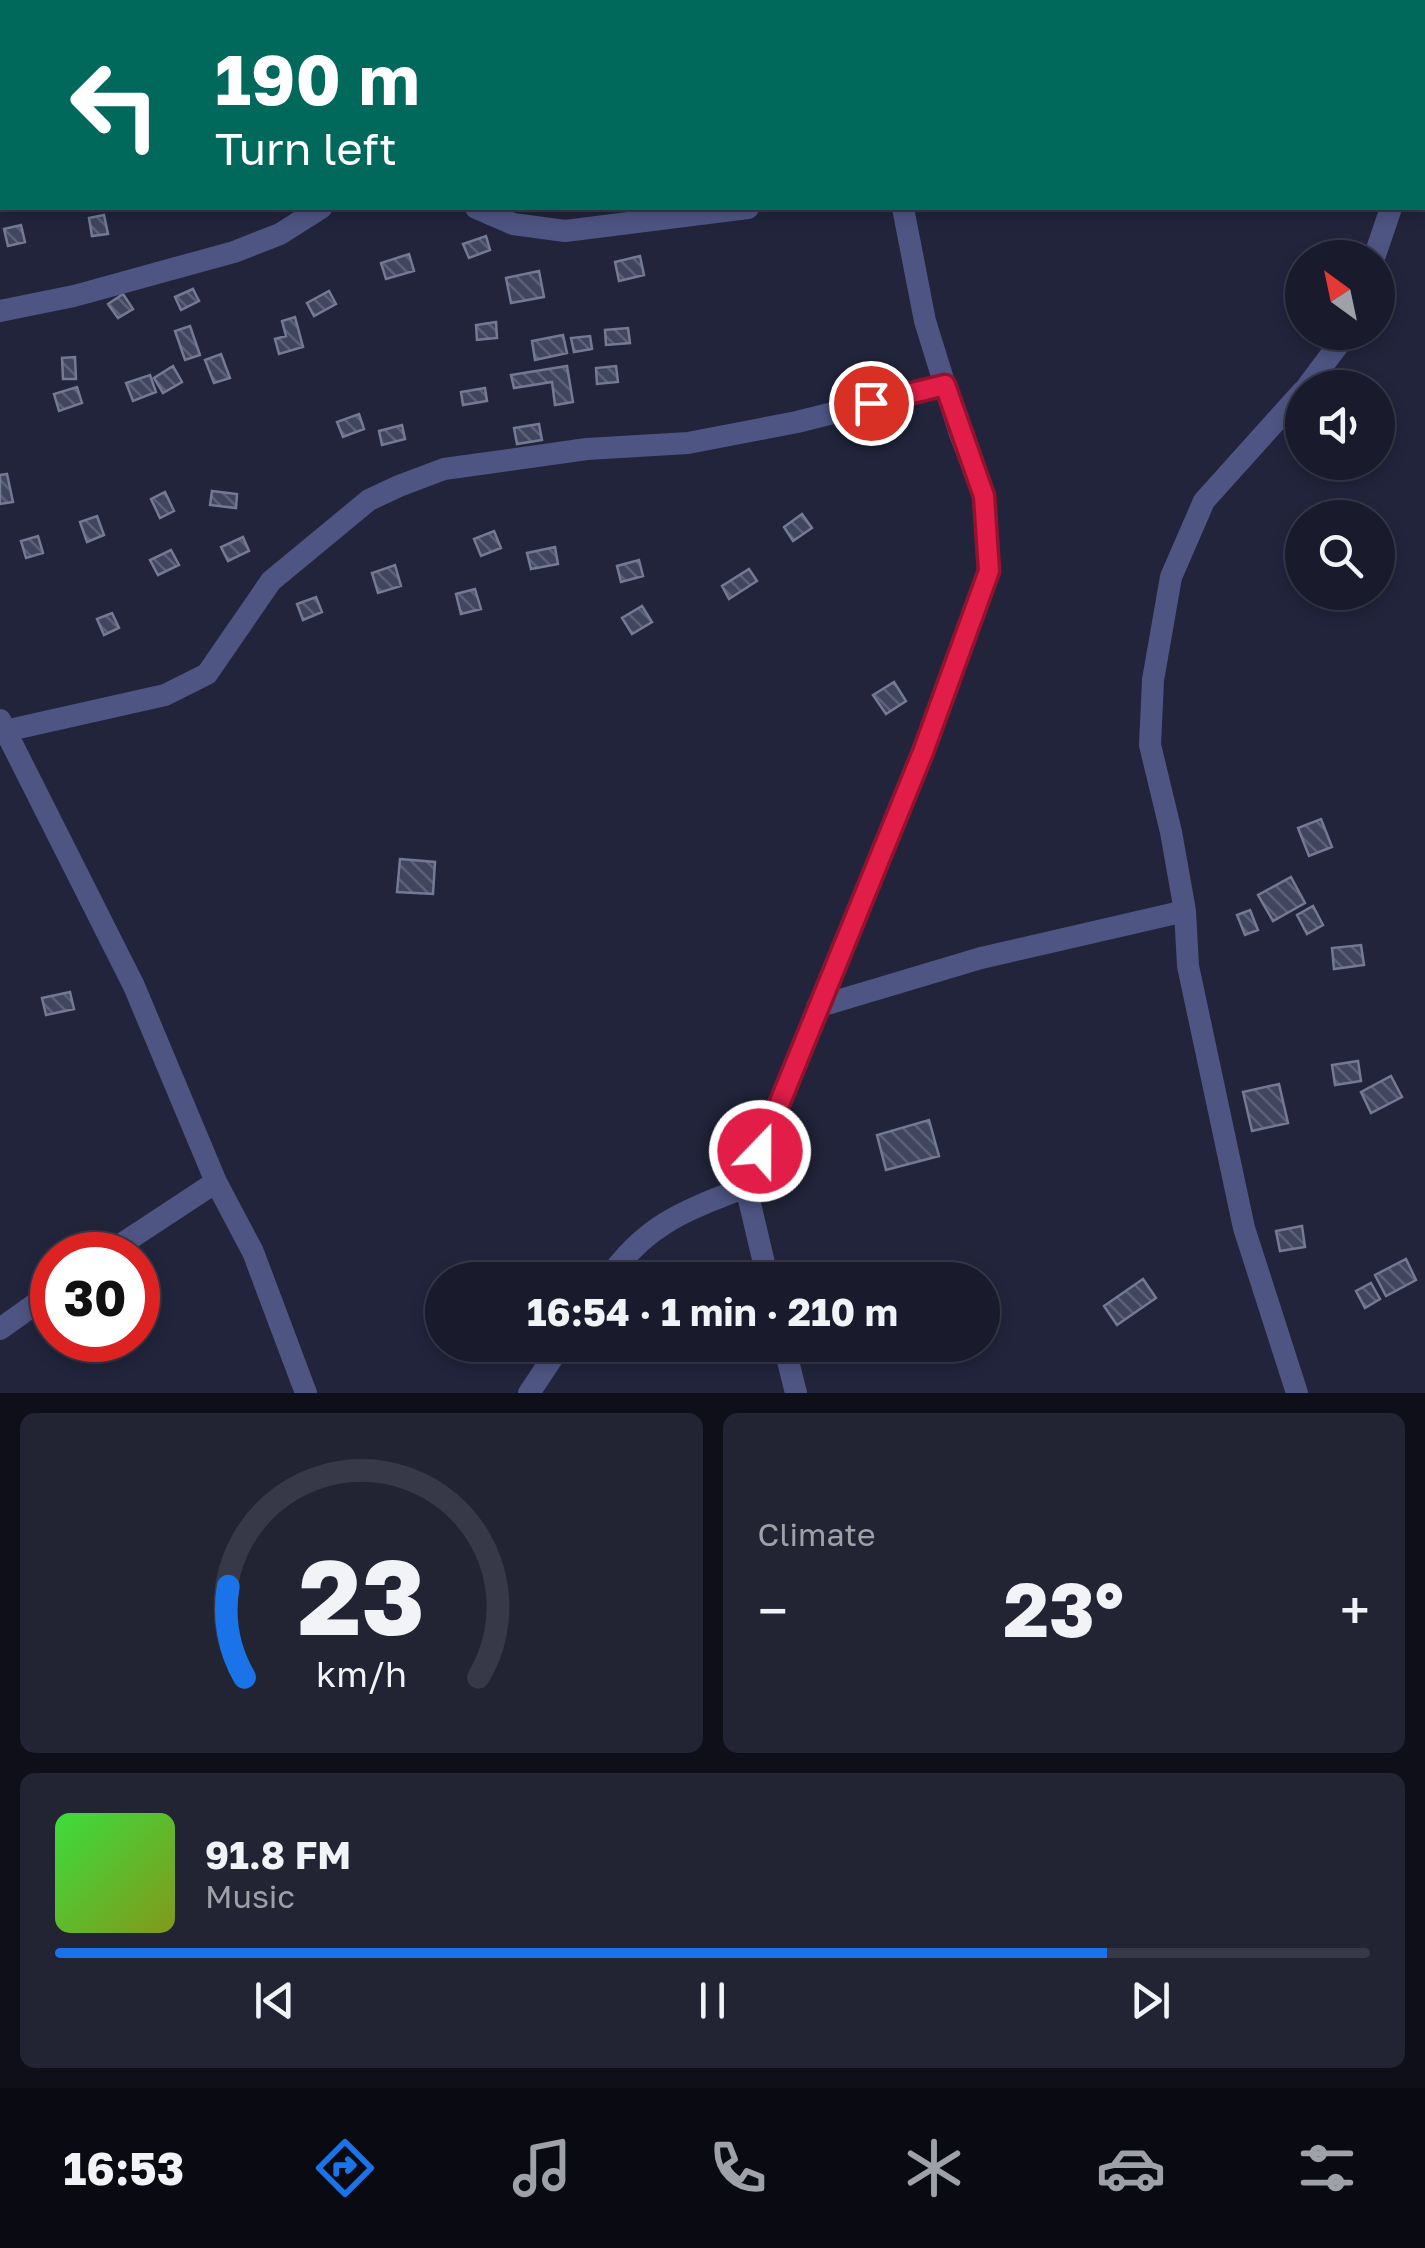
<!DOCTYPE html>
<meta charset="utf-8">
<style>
:root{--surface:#191b2c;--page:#222434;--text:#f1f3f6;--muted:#9fa1a9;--line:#373948;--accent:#1a73e8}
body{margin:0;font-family:"Golos Text",sans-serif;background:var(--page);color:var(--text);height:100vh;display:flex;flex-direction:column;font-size:38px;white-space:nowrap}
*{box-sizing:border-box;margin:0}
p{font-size:32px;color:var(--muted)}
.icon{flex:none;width:55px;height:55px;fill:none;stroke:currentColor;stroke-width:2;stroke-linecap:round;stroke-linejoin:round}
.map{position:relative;height:1393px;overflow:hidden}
.sheet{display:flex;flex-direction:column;gap:20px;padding:20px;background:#0e0f18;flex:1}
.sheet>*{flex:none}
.top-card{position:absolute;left:0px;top:0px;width:1425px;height:210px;box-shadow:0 5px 15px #0003,0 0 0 2px var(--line);background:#00695c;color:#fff;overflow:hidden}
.needle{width:65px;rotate:327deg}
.controls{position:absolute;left:1285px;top:240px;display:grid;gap:20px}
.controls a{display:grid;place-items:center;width:110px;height:110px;border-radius:50%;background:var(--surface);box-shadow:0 5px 15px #0003,0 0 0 2px var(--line);font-size:50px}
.speed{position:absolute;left:30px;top:1232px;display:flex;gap:20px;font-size:50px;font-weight:700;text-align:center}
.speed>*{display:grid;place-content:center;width:130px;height:130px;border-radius:50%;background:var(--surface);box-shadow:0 5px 15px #0003,0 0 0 2px var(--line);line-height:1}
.speed .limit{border:15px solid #d22;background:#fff;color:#111}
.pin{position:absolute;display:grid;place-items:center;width:85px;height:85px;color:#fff;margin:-42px;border:5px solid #fff;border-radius:50%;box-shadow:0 2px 10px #0007}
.me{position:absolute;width:110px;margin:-55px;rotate:22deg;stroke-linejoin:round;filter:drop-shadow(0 0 8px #0008)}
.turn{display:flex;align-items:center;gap:35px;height:210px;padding:0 50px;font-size:45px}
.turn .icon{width:130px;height:130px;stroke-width:2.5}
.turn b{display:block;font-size:70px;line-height:85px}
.big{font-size:75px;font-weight:700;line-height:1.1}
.sheet .tile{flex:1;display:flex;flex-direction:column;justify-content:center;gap:15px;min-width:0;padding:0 35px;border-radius:15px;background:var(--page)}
.sheet .dial{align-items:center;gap:0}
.dial svg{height:260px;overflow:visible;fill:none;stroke:var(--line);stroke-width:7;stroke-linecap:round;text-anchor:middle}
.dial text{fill:var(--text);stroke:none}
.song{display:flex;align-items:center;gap:30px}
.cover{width:120px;height:120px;border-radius:15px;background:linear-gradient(135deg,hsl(120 70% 55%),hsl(70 70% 35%))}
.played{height:10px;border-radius:5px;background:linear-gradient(90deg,var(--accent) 80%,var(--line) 80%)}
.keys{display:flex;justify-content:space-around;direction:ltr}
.heat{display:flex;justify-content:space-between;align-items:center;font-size:55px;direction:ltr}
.sheet .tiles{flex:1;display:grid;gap:20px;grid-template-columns:1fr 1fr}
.tile:last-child{grid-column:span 2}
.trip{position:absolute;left:425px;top:1262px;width:575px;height:100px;border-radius:50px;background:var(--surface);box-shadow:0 5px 15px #0003,0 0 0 2px var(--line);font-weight:700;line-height:100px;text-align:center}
.dock{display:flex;height:160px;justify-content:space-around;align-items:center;background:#0a0b12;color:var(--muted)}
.dock .icon{width:70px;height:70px}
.dock .selected{color:var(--accent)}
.dock b{font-size:45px;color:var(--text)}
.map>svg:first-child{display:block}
.building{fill:url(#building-back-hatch);stroke:#747995;stroke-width:2.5}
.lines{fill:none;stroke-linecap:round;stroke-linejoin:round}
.street{stroke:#4e5583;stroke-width:22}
.route-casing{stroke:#92132f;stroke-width:25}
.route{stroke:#e11d48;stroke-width:18}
</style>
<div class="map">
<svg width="1425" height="1393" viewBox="0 0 1425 1393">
<defs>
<pattern id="building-back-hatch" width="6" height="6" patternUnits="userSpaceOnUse" patternTransform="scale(2.5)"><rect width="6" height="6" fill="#41465f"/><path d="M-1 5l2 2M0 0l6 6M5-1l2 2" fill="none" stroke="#5c6177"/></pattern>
</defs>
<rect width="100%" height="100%" fill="#21243b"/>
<!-- building -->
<path class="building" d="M104 215 108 234 92 236 89 218Z
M21 225 25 242 8 246 4 229Z
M486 236 490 250 469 258 463 244Z
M409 254 414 271 386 279 381 263Z
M640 256 644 275 619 281 615 262Z
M539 271 544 297 511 303 506 278Z
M193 289 199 301 181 310 175 297Z
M329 291 336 304 314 316 307 303Z
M123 294 133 309 118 318 108 304Z
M295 317 303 347 279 354 275 339 286 336 282 321Z
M496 322 497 338 477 340 476 325Z
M190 326 200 355 185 360 175 331Z
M628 328 630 343 606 345 605 330Z
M563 335 567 353 535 360 532 341Z
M590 336 592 349 574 352 571 338Z
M221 354 230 378 214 383 205 360Z
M75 357 76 379H63L62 358Z
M173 366 182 382 163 393 154 378Z
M567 366 573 402 555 405 552 382 514 388 511 375Z
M616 366 618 382 597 384 596 368Z
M150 375 156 392 133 401 126 383Z
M77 387 82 403 59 411 54 394Z
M485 388 487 401 463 405 461 392Z
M359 414 364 429 343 437 337 422Z
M539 424 542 440 517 444 514 428Z
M402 425 405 439 382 445 379 431Z
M7 474 13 502 0 504V475Z
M212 491 237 494 236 508 210 505Z
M165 492 174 511 160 518 151 499Z
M802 514 812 528 793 541 784 527Z
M97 516 104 535 87 542 80 522Z
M494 531 501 548 481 556 474 539Z
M38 536 43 553 26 558 21 541Z
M243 537 249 551 228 561 221 547Z
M555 547 558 564 531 569 527 553Z
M171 550 179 565 158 575 150 560Z
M639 560 643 576 621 582 617 566Z
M395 565 401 586 378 593 372 573Z
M749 569 757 581 729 599 722 586Z
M475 589 481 609 461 614 456 594Z
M316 597 322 612 303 620 297 604Z
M642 606 652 622 632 634 622 618Z
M112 613 119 628 104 635 97 619Z
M894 682 906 701 886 714 873 695Z
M1321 819 1332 847 1309 856 1298 828Z
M400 859 435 862 433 894 397 892Z
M1291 877 1305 903 1273 921 1258 895Z
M1313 906 1323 925 1307 934 1297 915Z
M1250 910 1258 930 1245 935 1237 915Z
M1361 945 1364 965 1334 969 1332 948Z
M70 992 74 1009 46 1015 42 998Z
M1358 1061 1361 1081 1335 1085 1332 1065Z
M1391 1076 1402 1097 1371 1113 1361 1092Z
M1279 1084 1288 1123 1252 1131 1243 1092Z
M929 1120 939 1156 886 1170 877 1135Z
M1302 1226 1305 1247 1280 1251 1276 1231Z
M1406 1259 1416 1280 1386 1296 1375 1275Z
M1143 1279 1156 1298 1117 1325 1104 1306Z
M1371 1283 1380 1299 1365 1308 1356 1291Z"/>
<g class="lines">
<!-- street -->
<path class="street" d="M840 0 842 2
M1399 0 1400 2
M709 2 716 0
M1004 2 1006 0
M476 208 513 224 565 231 748 208
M1374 258 1391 208
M0 311 74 296 234 252 280 234 321 208
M1306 388 1348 332
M0 720 134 986 216 1182 253 1252 306 1393
M5 731 165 695 207 674 271 581 369 500 399 486 444 469 587 449 688 443 797 422 945 385
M817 1007 981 958 1185 911
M105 1255 216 1182
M607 1280C646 1224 684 1211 746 1187
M768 1280 746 1187 923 752 989 571 984 497 959 431 925 321 903 208
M0 1329 52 1292
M784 1345 796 1393
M529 1393 561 1345
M1297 1393 1244 1228 1188 966 1185 911 1171 832 1150 745 1153 680 1171 577 1204 501 1302 392"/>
</g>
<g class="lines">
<!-- route casing -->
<g class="route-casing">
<path id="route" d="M760 1151 923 752 989 571 984 496 945 385 871 403"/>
</g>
<!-- route -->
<use href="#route" class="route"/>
</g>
</svg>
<div class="controls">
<a><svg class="needle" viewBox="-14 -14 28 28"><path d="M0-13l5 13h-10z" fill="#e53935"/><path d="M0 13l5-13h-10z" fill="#9fa1a9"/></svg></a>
<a><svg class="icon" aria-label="sound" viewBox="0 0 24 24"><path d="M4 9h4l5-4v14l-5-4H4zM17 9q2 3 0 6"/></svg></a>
<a><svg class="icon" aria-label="search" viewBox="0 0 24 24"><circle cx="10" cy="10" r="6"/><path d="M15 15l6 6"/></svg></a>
</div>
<div class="speed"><div class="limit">30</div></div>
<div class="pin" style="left:871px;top:403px;background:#d93025"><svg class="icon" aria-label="arrive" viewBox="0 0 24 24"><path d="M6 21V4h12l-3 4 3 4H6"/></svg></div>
<svg class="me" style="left:760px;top:1151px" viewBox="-20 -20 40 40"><circle r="17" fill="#e11d48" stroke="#fff" stroke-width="3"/><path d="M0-11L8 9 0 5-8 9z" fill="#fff"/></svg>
<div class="trip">16:54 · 1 min · 210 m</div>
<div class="top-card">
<div class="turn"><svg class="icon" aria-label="left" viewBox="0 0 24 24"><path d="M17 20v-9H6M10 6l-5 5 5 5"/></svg><div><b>190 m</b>Turn left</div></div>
</div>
</div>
<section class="sheet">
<div class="tiles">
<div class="tile dial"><svg viewBox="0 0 100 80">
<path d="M14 69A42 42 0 1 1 86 69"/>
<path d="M14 69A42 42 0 0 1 9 41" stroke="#1a73e8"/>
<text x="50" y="56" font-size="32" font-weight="700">23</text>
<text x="50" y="72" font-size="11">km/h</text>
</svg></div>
<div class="tile"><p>Climate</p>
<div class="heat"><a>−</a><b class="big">23°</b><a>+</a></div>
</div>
<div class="tile">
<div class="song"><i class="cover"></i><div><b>91.8 FM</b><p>Music</p></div></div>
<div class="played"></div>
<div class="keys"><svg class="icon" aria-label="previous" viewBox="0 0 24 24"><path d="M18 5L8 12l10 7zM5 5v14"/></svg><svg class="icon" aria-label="pause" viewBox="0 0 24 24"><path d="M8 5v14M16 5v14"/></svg><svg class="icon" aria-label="next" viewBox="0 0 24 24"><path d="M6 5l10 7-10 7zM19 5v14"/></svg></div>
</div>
</div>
</section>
<nav class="dock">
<b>16:53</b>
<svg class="icon selected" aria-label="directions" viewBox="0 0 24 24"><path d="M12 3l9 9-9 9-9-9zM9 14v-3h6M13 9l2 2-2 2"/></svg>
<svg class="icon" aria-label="music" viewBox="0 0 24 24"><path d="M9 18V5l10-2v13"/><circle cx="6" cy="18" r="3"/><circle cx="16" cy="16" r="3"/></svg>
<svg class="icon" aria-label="phone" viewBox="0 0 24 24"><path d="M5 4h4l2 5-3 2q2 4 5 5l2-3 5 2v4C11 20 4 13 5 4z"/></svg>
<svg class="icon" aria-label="climate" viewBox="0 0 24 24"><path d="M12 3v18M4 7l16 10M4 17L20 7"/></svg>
<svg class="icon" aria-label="car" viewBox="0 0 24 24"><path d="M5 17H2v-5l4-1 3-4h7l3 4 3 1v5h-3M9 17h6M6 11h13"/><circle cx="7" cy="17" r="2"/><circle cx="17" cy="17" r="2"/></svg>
<svg class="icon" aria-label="filters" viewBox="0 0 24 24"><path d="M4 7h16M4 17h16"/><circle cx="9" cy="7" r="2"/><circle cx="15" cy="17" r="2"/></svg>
</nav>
